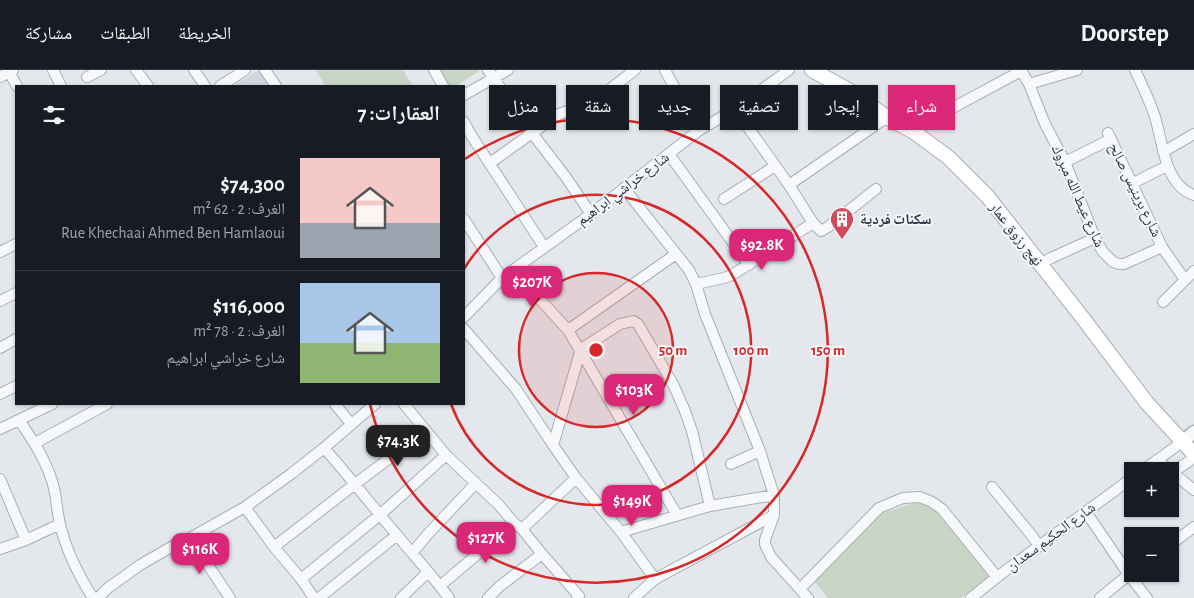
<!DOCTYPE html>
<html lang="ar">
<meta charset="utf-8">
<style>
body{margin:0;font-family:"Alegreya Sans","Noto Naskh Arabic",sans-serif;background:#242831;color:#f1f3f6;direction:rtl;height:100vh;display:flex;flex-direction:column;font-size:19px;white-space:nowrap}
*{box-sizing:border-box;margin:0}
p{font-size:16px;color:#9ea1a6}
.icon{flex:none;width:28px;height:28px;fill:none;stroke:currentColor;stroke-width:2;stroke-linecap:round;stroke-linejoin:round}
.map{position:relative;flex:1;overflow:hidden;direction:ltr}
.side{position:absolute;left:15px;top:15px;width:450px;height:320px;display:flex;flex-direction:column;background:#171b24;border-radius:0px;box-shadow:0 1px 4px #0004;direction:rtl}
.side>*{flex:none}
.hud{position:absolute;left:480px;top:15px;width:475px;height:45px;direction:rtl;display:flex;gap:10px}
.controls{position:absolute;left:1124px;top:392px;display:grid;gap:10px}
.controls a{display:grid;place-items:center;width:55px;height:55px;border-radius:0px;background:#171b24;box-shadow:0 1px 4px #0004;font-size:25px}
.price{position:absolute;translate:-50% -42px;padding:0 11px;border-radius:10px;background:#db2777;color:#fff;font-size:16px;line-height:32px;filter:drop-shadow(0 1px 2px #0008)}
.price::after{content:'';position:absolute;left:50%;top:30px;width:15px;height:11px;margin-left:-8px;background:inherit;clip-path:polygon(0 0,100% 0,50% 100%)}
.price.selected{background:#222;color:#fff}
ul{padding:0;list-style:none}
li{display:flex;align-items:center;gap:15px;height:125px;padding:0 25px}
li+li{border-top:1px solid #363941}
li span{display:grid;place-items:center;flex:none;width:140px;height:100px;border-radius:0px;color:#555}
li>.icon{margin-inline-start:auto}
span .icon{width:60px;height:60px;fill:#fffc;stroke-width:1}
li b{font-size:21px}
h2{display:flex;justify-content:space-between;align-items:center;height:60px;padding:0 25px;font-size:21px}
.chip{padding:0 18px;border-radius:0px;background:#171b24;box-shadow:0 1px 4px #0004;font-size:18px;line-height:45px}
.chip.selected{background:#db2777;color:#fff}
header{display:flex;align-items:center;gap:30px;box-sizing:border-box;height:70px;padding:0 25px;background:#171b24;border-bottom:1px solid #363941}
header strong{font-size:24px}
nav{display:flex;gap:28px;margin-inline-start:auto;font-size:18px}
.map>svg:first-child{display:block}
.built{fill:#d2d6de}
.green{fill:#c9d6c5}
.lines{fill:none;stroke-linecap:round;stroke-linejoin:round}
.minor-casing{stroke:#a9aeb7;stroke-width:12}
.tertiary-casing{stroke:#a9aeb7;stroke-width:15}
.secondary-casing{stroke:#a9aeb7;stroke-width:16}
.minor{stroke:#f7f8fa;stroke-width:10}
.tertiary{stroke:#f7f8fa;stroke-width:12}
.secondary{stroke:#fff;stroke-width:14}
.ring{fill:none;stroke:#d62828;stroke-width:2.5}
.labels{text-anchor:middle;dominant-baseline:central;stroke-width:4;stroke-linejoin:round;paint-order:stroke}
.street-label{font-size:15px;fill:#2b3445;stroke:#f4f6f9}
.poi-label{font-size:15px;font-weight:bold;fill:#2b3445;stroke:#f4f6f9;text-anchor:start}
.centre{fill:#d62828;stroke:#f4f6f9;stroke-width:2.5}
.ring-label{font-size:15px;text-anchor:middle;font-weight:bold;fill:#d62828;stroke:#f4f6f9;stroke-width:4;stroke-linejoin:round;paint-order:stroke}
</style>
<header>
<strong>Doorstep</strong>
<nav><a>الخريطة</a><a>الطبقات</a><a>مشاركة</a></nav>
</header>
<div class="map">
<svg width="1194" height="528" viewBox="0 0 1194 528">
<rect width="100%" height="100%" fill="#e4e7ec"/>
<!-- built -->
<path class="built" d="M259,0H263L273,16H233Z"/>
<!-- green -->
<path class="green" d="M316,0H403L413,16H325Z
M440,0H478L479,1L456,16H449Z
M920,431L935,435L991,506L961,528H828L814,511L880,444Z"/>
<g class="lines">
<!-- minor casing -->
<g class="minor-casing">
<path id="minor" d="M53,0L61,16
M136,0L148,16
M194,0L205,16
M265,0L276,16
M434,0L443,16
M488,0L532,63L565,106L591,144
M665,0L698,61
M1021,0L1029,14L1045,54L1065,92L1095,168L1103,182L1113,192L1119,194H1124L1162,177L1185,210
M1135,0C1142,15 1150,31 1155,47C1163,72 1164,115 1194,125
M9,2L17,16
M0,7L13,0
M87,7L101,0
M1029,14L1077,0
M220,16L245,0
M464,25L508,0
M735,39L789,115L880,52L888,48
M464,52L471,65L544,177
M914,62L932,49L1021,1
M1108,63L1162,177
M1163,82L1194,64
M669,84L749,195
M1065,92L1111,69
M490,93L559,44L587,34L610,19L635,0
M1133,113L1167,96
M789,115L813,153L821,161L828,157L876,119
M624,118L689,200L696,214L705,244L760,381L774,425V445L765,470V474L771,487L808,528
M724,129L775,96
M464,149L502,208
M0,182L16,174
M1040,194L1051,188L1095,168
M513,200L568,260L677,445
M696,214L724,208L732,205L813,153
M0,231L16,223
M1163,232L1194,201
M464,247L502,208L513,200L591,144L698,61L735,39L789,0
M464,259L516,319L553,375L576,408
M568,260L676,184
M0,278L16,269
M0,324L16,316
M335,334L351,354
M404,334L446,385L499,435L514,453L522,459L542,484L579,526L577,528
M19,350C32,369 44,387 51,408C57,423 56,439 60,454C66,480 79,506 93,528
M0,359L52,334
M35,373L107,334
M553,375L581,279L620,254L633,251L638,254L673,314L685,341L692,361L710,436
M324,378C349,406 372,436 397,465C414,486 433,506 449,528
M1157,390L1194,420
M731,394L760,381
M1142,401L1182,372
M1173,402L1194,388
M0,409L26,470
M992,417L1033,467L1039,476
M245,437L274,477L301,509L314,528
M1086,442L1129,505L1147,528
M522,459L576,408L621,462L655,509L774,445
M621,462L710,436L774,425
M190,468L230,528
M1170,475L1194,457
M274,477L355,414L426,361
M0,479L26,470L60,454
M413,482L428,464L476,413
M301,509L381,444L446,385
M440,516L514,453
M800,519L879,438L903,428L920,427L932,432L942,439L997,507
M98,528L108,518L140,495L178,473L190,468L245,437L291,404L324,378L375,334
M319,528L397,465
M401,528L428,502
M488,528L500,516L542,484
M634,528L655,509
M971,528L1001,504L1132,408
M1100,528L1132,502"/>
</g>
<!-- tertiary casing -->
<g class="tertiary-casing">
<path id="tertiary" d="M1182,372L1194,362"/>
</g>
<!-- secondary casing -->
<g class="secondary-casing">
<path id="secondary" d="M812,0L852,22L888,48L914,62L948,87L988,127L1085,251L1147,333L1194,384"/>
</g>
<!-- minor -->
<use href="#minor" class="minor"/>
<!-- tertiary -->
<use href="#tertiary" class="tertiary"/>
<!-- secondary -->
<use href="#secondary" class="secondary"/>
</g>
<!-- distance rings -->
<circle cx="596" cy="280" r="77" fill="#d62828" fill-opacity=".12"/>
<g class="ring">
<circle cx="596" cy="280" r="77"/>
<path d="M464 199A155 155 0 1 1 451 334"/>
<path d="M465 89A232 232 0 1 1 370 334"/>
</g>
<!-- icons -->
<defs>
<g id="building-pin" transform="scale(1.25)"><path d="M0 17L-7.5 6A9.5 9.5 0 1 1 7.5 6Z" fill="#d1495b" stroke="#f4f6f9"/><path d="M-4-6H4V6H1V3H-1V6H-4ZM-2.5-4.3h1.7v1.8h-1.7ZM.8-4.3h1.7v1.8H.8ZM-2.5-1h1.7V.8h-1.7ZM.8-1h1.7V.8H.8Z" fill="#fff"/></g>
</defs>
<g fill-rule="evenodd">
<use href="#building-pin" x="842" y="149"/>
</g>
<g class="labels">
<!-- street labels -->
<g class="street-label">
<text transform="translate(623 119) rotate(-37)">شارع خراشي ابراهيم</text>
<text transform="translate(1135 120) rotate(64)">شارع برينيس صالح</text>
<text transform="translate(1078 126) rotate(66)">شارع عيط الله مبروك</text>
<text transform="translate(1016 164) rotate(52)">نهج رزوق عمار</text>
<text transform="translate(1051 467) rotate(-36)">شارع الحكيم سعدان</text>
</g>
<!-- poi labels -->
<g class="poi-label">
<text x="860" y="149">سكنات فردية</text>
</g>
</g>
<circle cx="596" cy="280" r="8" class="centre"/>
<g class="ring-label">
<text x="673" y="285">50 m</text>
<text x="751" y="285">100 m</text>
<text x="828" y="285">150 m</text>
</g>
</svg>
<div class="controls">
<a>+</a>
<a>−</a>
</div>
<b class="price" style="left:762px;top:201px">$92.8K</b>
<b class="price" style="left:532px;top:238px">$207K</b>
<b class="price" style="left:634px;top:346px">$103K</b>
<b class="price selected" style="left:398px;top:397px">$74.3K</b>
<b class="price" style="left:632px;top:457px">$149K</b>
<b class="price" style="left:486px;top:494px">$127K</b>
<b class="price" style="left:200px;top:505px">$116K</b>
<div class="hud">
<a class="chip selected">شراء</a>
<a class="chip">إيجار</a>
<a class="chip">تصفية</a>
<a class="chip">جديد</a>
<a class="chip">شقة</a>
<a class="chip">منزل</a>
</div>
<section class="side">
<h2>العقارات: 7<svg class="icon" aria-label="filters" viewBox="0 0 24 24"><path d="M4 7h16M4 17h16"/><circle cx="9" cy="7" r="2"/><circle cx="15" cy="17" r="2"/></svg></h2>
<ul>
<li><span style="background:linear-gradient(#f6c9c9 65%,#9aa5b1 0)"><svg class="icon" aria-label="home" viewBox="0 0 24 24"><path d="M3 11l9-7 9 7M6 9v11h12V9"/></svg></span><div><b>$74,300</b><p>الغرف: 2 · 62 m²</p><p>Rue Khechaai Ahmed Ben Hamlaoui</p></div></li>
<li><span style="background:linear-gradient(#a9c7e8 60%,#8fb573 0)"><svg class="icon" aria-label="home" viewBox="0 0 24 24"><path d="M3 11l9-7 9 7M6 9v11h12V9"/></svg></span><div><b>$116,000</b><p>الغرف: 2 · 78 m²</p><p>شارع خراشي ابراهيم</p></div></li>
</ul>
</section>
</div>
